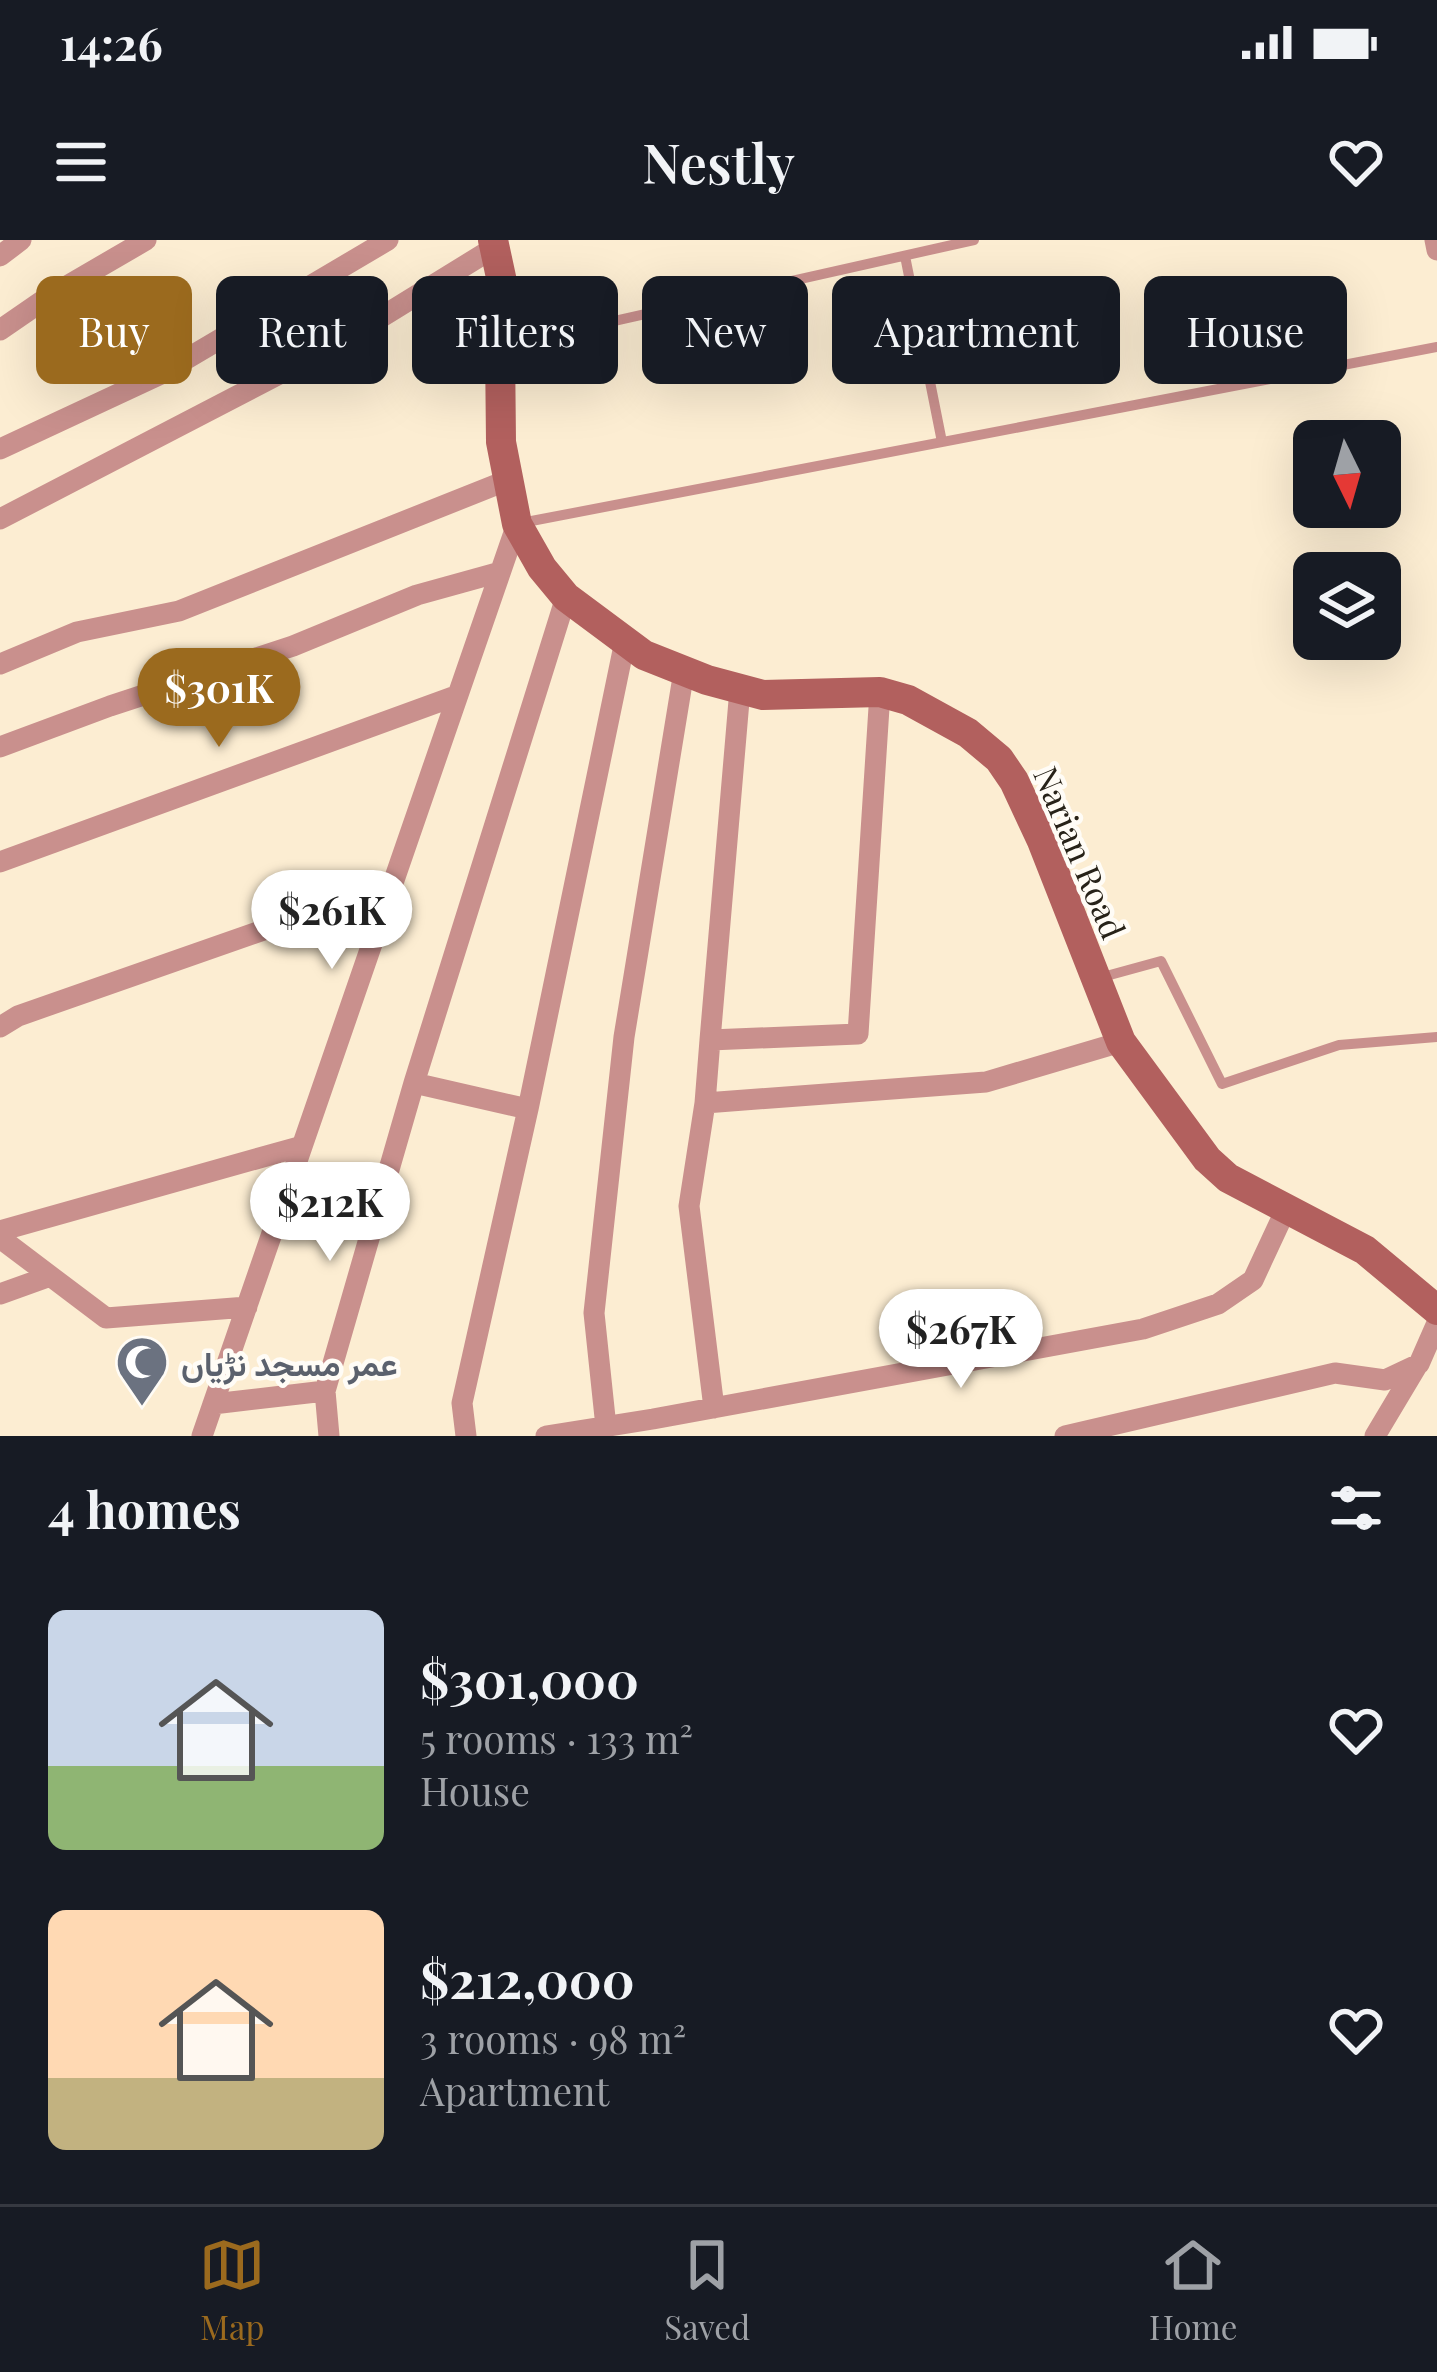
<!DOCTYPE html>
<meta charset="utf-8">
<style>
body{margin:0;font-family:"Playfair Display",Vazirmatn,serif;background:#20242c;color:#f1f3f6;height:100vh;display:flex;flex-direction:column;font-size:45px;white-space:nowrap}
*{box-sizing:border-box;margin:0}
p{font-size:39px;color:#9ea1a6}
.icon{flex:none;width:66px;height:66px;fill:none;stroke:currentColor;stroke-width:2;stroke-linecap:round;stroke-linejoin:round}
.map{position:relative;height:1196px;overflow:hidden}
.panel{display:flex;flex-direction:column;background:#171b24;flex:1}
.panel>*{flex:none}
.hud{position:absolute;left:36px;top:36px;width:1365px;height:108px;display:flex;gap:24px}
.needle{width:78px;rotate:175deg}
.fabs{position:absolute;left:1293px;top:180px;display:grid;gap:24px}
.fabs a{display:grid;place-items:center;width:108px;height:108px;border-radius:18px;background:#171b24;box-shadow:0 12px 48px #0002;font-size:60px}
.price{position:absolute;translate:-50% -102px;padding:0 27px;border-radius:42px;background:#fff;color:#222;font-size:39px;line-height:78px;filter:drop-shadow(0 3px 6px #0008)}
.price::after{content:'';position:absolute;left:50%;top:72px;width:36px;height:27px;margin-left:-18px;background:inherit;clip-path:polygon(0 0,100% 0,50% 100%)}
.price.on{background:#9b6a1e;color:#fff}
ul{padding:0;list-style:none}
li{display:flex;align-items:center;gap:36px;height:300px;padding:0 48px}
li span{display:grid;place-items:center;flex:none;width:336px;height:240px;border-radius:18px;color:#555}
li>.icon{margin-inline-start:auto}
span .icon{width:144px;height:144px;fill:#fffc;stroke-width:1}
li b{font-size:51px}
h2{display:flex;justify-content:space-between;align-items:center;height:144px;padding:0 48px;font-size:51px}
.tag{padding:0 42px;border-radius:18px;background:#171b24;box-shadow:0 12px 48px #0002;font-size:42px;line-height:108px}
.tag.on{background:#9b6a1e;color:#fff}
.status{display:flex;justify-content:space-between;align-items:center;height:84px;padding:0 60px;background:#171b24;direction:ltr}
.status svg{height:33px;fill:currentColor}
header{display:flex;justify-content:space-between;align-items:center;height:156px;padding:0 48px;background:#171b24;font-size:54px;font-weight:600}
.tab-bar{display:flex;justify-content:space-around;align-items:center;height:168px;border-top:3px solid #363941;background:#171b24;font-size:33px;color:#9ea1a6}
.tab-bar a{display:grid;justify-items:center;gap:6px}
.tab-bar .on{color:#9b6a1e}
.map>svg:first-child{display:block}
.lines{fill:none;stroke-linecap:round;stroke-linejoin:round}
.service{stroke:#c9908d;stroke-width:10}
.minor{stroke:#c9908d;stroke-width:21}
.secondary{stroke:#b2605e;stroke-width:30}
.labels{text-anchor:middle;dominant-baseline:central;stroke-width:9;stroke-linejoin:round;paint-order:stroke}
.street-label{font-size:33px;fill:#272218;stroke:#fffcf6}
.worship-label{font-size:33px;font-weight:bold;fill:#5b616d;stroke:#fffcf6;text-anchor:start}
</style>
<div class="status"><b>14:26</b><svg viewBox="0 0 49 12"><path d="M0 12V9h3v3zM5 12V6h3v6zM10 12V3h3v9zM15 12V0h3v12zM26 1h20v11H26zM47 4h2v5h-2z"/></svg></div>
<header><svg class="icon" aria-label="menu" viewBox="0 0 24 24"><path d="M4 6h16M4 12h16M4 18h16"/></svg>Nestly<svg class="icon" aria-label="heart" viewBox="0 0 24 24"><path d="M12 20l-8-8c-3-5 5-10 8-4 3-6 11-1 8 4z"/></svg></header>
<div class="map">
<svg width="1437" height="1196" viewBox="0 0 1437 1196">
<rect width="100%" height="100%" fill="#fcedd2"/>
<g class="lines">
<!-- service -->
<path class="service" d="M905,16L942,202
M503,106L974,0
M521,283L1437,107
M1099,738L1161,721L1222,844L1339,805L1437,797"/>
<!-- minor -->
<path class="minor" d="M1435,0L1437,10
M0,16L21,0
M0,90L48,57L146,0
M0,209L161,134L388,0
M0,279L341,102L495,7
M566,357L414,843L528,869L625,401
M0,424L77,392L179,371L508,240
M740,449L710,800L858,794L880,452
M0,507L110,466L293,406L417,355L500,332
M0,622L458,455
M0,787L18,776L392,645
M710,800L705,863L986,842L1121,802
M705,863L689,966L714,1168
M0,991L302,906
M0,998L106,1078L247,1067
M0,1054L50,1036
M325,1151L329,1196
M213,1164L325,1151L414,843
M606,1187L594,1073L624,797L684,431
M202,1196L517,284
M466,1196L462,1163L528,869
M546,1196L653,1179L1143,1089L1218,1064L1253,1040L1286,969
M1065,1196L1335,1133L1385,1140L1419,1124L1437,1083
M1375,1196L1418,1124"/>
<!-- secondary -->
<path class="secondary" d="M493,0L507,65L500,107L501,202L517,284L542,328L566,357L644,415L707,440L763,455L880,452L908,460L968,493L999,519L1014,541L1042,601L1121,802L1207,919L1228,938L1365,1010L1437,1070"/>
</g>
<!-- icons -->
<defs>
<g id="mosque-pin" transform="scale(2.7)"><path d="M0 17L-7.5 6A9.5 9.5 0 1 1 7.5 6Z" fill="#6b7280" stroke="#fffcf6"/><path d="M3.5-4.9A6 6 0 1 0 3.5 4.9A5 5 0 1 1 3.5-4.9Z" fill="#fff"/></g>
</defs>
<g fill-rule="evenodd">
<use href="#mosque-pin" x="142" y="1122"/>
</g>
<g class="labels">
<!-- street labels -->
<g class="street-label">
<text transform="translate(1081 612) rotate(67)">Narian Road</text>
</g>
<!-- worship labels -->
<g class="worship-label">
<text x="181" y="1122">عمر مسجد نڑیاں</text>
</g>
</g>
</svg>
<div class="fabs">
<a><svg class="needle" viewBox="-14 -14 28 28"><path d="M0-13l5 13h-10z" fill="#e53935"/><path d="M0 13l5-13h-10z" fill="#9ea1a6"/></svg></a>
<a><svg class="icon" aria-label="layers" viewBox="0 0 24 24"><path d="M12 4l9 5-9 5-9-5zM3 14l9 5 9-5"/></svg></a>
</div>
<b class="price on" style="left:219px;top:510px">$301K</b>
<b class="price" style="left:332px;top:732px">$261K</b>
<b class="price" style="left:330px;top:1024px">$212K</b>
<b class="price" style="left:961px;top:1151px">$267K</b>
<div class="hud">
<a class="tag on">Buy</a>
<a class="tag">Rent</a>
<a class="tag">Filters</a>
<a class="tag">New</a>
<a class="tag">Apartment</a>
<a class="tag">House</a>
</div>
</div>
<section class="panel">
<h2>4 homes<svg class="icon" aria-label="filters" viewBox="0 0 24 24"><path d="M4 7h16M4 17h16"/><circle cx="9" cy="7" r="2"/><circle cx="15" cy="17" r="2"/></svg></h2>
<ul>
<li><span style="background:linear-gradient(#c9d6e8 65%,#8fb573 0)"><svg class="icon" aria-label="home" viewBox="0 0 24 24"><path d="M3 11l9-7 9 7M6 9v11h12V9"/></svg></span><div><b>$301,000</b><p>5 rooms · 133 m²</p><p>House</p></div><svg class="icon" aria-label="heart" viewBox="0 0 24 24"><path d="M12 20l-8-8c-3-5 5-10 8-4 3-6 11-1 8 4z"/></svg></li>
<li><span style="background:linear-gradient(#ffd9b3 70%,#c2b280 0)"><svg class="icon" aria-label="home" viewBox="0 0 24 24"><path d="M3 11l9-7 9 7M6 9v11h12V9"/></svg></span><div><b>$212,000</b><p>3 rooms · 98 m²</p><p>Apartment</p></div><svg class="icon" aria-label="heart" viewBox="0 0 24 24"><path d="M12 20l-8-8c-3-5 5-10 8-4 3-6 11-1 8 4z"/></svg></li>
</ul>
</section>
<nav class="tab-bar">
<a class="on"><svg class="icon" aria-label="map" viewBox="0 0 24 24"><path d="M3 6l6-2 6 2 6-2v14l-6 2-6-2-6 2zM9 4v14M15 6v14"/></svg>Map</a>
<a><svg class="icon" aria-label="saved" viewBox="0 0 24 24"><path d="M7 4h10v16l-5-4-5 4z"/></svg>Saved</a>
<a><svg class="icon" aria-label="home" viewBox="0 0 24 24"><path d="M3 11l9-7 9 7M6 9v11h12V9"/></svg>Home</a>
</nav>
